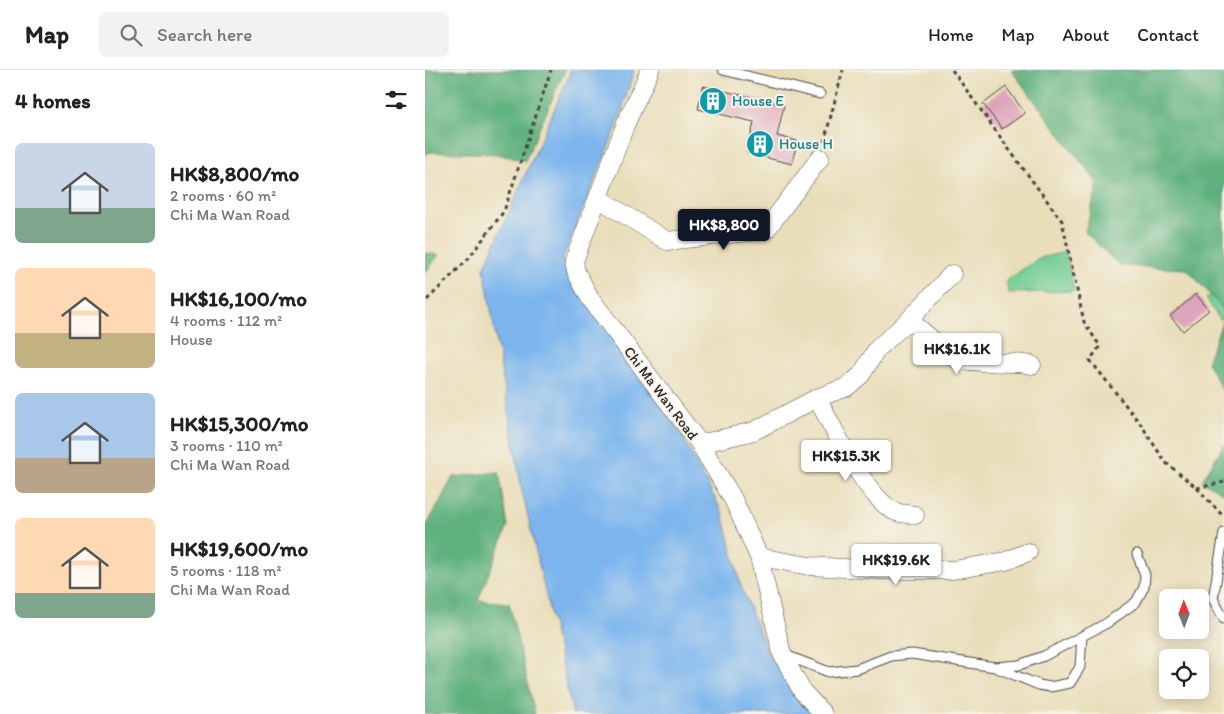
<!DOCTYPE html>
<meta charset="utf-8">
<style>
body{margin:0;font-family:Itim,sans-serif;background:#f2f2f2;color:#222;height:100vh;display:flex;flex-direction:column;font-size:19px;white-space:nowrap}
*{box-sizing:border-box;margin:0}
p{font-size:16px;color:#767676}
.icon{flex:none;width:28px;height:28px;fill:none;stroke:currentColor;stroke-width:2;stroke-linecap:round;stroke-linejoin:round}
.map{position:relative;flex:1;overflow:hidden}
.side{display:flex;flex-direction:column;background:#fff;width:425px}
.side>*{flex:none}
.needle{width:32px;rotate:359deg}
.buttons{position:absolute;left:734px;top:519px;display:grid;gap:10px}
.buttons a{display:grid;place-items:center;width:50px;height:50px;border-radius:8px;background:#fff;box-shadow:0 2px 12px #0003;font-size:25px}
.price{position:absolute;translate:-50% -42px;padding:0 11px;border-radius:5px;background:#fff;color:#222;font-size:16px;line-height:32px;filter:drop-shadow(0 1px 2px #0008)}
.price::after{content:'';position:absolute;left:50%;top:30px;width:15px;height:11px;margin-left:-8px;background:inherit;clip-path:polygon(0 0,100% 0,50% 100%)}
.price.on{background:#111827;color:#fff}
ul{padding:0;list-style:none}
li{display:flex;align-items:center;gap:15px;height:125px;padding:0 15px}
li span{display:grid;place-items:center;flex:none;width:140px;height:100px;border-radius:8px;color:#555}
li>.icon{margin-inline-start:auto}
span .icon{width:60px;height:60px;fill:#fffc;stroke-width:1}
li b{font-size:21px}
h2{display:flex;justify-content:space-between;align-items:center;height:60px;padding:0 15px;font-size:21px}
header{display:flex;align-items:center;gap:30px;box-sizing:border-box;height:70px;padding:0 25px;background:#fff;border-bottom:1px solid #e0e0e0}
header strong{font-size:24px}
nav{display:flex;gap:28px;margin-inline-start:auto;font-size:18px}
.search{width:350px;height:45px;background:#f2f2f2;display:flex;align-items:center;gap:12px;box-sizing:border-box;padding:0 18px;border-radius:8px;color:#767676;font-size:19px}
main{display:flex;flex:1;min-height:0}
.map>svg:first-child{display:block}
.green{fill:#74ce95;stroke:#507c60}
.forest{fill:#5fb17e;stroke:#456e54}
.water{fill:#7db6ee;stroke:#54708c}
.building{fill:#dda4bb}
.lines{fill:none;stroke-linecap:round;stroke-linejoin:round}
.lane-casing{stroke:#484640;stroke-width:11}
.street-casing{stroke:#484640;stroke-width:19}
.path{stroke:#484640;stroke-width:3;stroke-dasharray:4 4;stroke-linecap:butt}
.lane{stroke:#fff;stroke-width:9}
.street{stroke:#fff;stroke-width:18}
.labels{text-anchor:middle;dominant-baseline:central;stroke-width:4;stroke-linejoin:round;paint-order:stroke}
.culture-label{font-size:15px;fill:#0d838f;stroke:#f7f3e8;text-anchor:start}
.street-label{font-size:15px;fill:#2b2b2b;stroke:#f7f3e8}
</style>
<header>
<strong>Map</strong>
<div class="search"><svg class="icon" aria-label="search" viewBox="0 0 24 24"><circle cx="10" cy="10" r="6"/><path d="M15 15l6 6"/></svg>Search here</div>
<nav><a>Home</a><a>Map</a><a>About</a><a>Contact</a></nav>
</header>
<main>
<section class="side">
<h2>4 homes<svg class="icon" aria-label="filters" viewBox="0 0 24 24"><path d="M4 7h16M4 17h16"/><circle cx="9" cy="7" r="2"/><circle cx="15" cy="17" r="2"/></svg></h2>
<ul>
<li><span style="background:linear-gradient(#c9d6e8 65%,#7fa58c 0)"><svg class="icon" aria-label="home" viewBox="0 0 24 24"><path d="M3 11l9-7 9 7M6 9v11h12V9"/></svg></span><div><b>HK$8,800/mo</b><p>2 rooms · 60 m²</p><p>Chi Ma Wan Road</p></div></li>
<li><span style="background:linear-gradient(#ffd9b3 65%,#c2b280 0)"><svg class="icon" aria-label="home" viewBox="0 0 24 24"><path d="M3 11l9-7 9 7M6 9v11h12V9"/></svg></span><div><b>HK$16,100/mo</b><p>4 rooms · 112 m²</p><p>House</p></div></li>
<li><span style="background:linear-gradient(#a9c7e8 65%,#b9a48a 0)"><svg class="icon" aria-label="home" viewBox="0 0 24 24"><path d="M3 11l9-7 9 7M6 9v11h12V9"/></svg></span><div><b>HK$15,300/mo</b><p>3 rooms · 110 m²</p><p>Chi Ma Wan Road</p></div></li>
<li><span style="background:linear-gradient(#ffd9b3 75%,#7fa58c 0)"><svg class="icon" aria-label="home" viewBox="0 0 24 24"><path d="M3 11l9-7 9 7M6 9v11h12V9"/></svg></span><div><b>HK$19,600/mo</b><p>5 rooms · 118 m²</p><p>Chi Ma Wan Road</p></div></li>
</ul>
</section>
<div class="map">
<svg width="799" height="644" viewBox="0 0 799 644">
<rect width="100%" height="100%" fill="#f7f3e8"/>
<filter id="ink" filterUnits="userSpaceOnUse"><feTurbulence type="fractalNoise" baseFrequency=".02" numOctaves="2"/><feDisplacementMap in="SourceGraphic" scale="10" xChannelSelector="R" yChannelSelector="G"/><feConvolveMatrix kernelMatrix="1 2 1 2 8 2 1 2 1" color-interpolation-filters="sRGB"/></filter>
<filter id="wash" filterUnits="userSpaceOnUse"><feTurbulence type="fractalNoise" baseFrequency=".0096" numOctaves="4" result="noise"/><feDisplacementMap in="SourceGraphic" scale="20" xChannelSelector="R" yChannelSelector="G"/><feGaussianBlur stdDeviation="1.12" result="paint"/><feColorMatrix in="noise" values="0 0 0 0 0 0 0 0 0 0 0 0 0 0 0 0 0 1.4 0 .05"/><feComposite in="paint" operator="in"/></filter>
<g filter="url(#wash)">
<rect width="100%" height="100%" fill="#e9deba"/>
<!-- green -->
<path class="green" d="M641,182L649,221L584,223L581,211L614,188Z
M799,211V248L795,250L781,228L788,224Z"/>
<!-- forest -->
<path class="forest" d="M0,0H140L100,91L72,84L7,82L0,84Z
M586,0H799V240L762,199L695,196L660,162L673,114Z
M0,183L14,185L0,203Z
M799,248V323L782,292Z
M799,374V424L777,411Z
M74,402L83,456L53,530L84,533L110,644H0V459L28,407Z"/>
<!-- water -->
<path class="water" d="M145,0H209L192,56L137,190L193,278L255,362L298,444L316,516L344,586L389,644H148L96,416L59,198L144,6Z"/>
<g id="blocks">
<!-- building -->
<path class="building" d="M278,16L359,35L352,66L372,71L367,94L322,83L329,52L273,39Z
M581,17L600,43L577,59L558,34Z
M771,224L784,240L758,261L745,246Z"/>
</g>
</g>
<g filter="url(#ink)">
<use href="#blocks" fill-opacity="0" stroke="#484640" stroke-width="1"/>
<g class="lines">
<!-- lane casing -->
<g class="lane-casing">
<path id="lane" d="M298,0L395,24
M799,463L788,529L799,549
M360,585L404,602L432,599L466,586L487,584L570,597L594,595L619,586L682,553L711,532L719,517L720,505L712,484
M572,598L614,615L625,617L645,613L655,597L657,566"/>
</g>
<!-- street casing -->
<g class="street-casing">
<path id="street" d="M225,0L201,53L149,191L151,202L165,228L275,374L308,429L334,487L357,584L377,621L398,644
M173,128L242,171L341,160L395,88
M484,250C493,257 526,287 533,289C557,295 583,290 607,295
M392,328C408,357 441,429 471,442C477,444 485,444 490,445
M275,374L329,361L392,328L422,317L436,305L452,279L484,250L527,204
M334,487L384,496L455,500H528L581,491L603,482"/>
</g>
<!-- path -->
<path class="path" d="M527,0L583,78L637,151L659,252L675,276L665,290L717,356L740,392L772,418L799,412
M399,72L418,0
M2,230L43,189L79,141L126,0
M772,418L799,447"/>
<!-- lane -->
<use href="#lane" class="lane"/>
<!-- street -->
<use href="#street" class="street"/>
</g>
</g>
<!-- icons -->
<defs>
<g id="building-disc" transform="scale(1.4375)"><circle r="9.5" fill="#0f9aa8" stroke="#f7f3e8"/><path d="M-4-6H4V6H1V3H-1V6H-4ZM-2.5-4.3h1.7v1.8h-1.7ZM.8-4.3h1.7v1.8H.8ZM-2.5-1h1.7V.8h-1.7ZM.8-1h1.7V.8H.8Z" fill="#fff"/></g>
</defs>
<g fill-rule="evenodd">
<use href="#building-disc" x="288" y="31"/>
<use href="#building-disc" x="335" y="74"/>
</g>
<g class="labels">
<!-- culture labels -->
<g class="culture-label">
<text x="307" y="31">House E</text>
<text x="354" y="74">House H</text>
</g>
<!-- street labels -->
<g class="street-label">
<text transform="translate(236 323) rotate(53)">Chi Ma Wan Road</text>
</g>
</g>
</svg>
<div class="buttons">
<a><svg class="needle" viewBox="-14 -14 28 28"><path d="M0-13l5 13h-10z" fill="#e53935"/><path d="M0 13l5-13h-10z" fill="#767676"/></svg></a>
<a><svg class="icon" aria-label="locate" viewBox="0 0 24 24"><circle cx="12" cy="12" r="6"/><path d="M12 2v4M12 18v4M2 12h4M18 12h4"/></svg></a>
</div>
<b class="price on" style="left:299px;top:181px">HK$8,800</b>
<b class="price" style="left:532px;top:305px">HK$16.1K</b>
<b class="price" style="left:421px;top:412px">HK$15.3K</b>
<b class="price" style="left:471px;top:516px">HK$19.6K</b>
</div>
</main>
